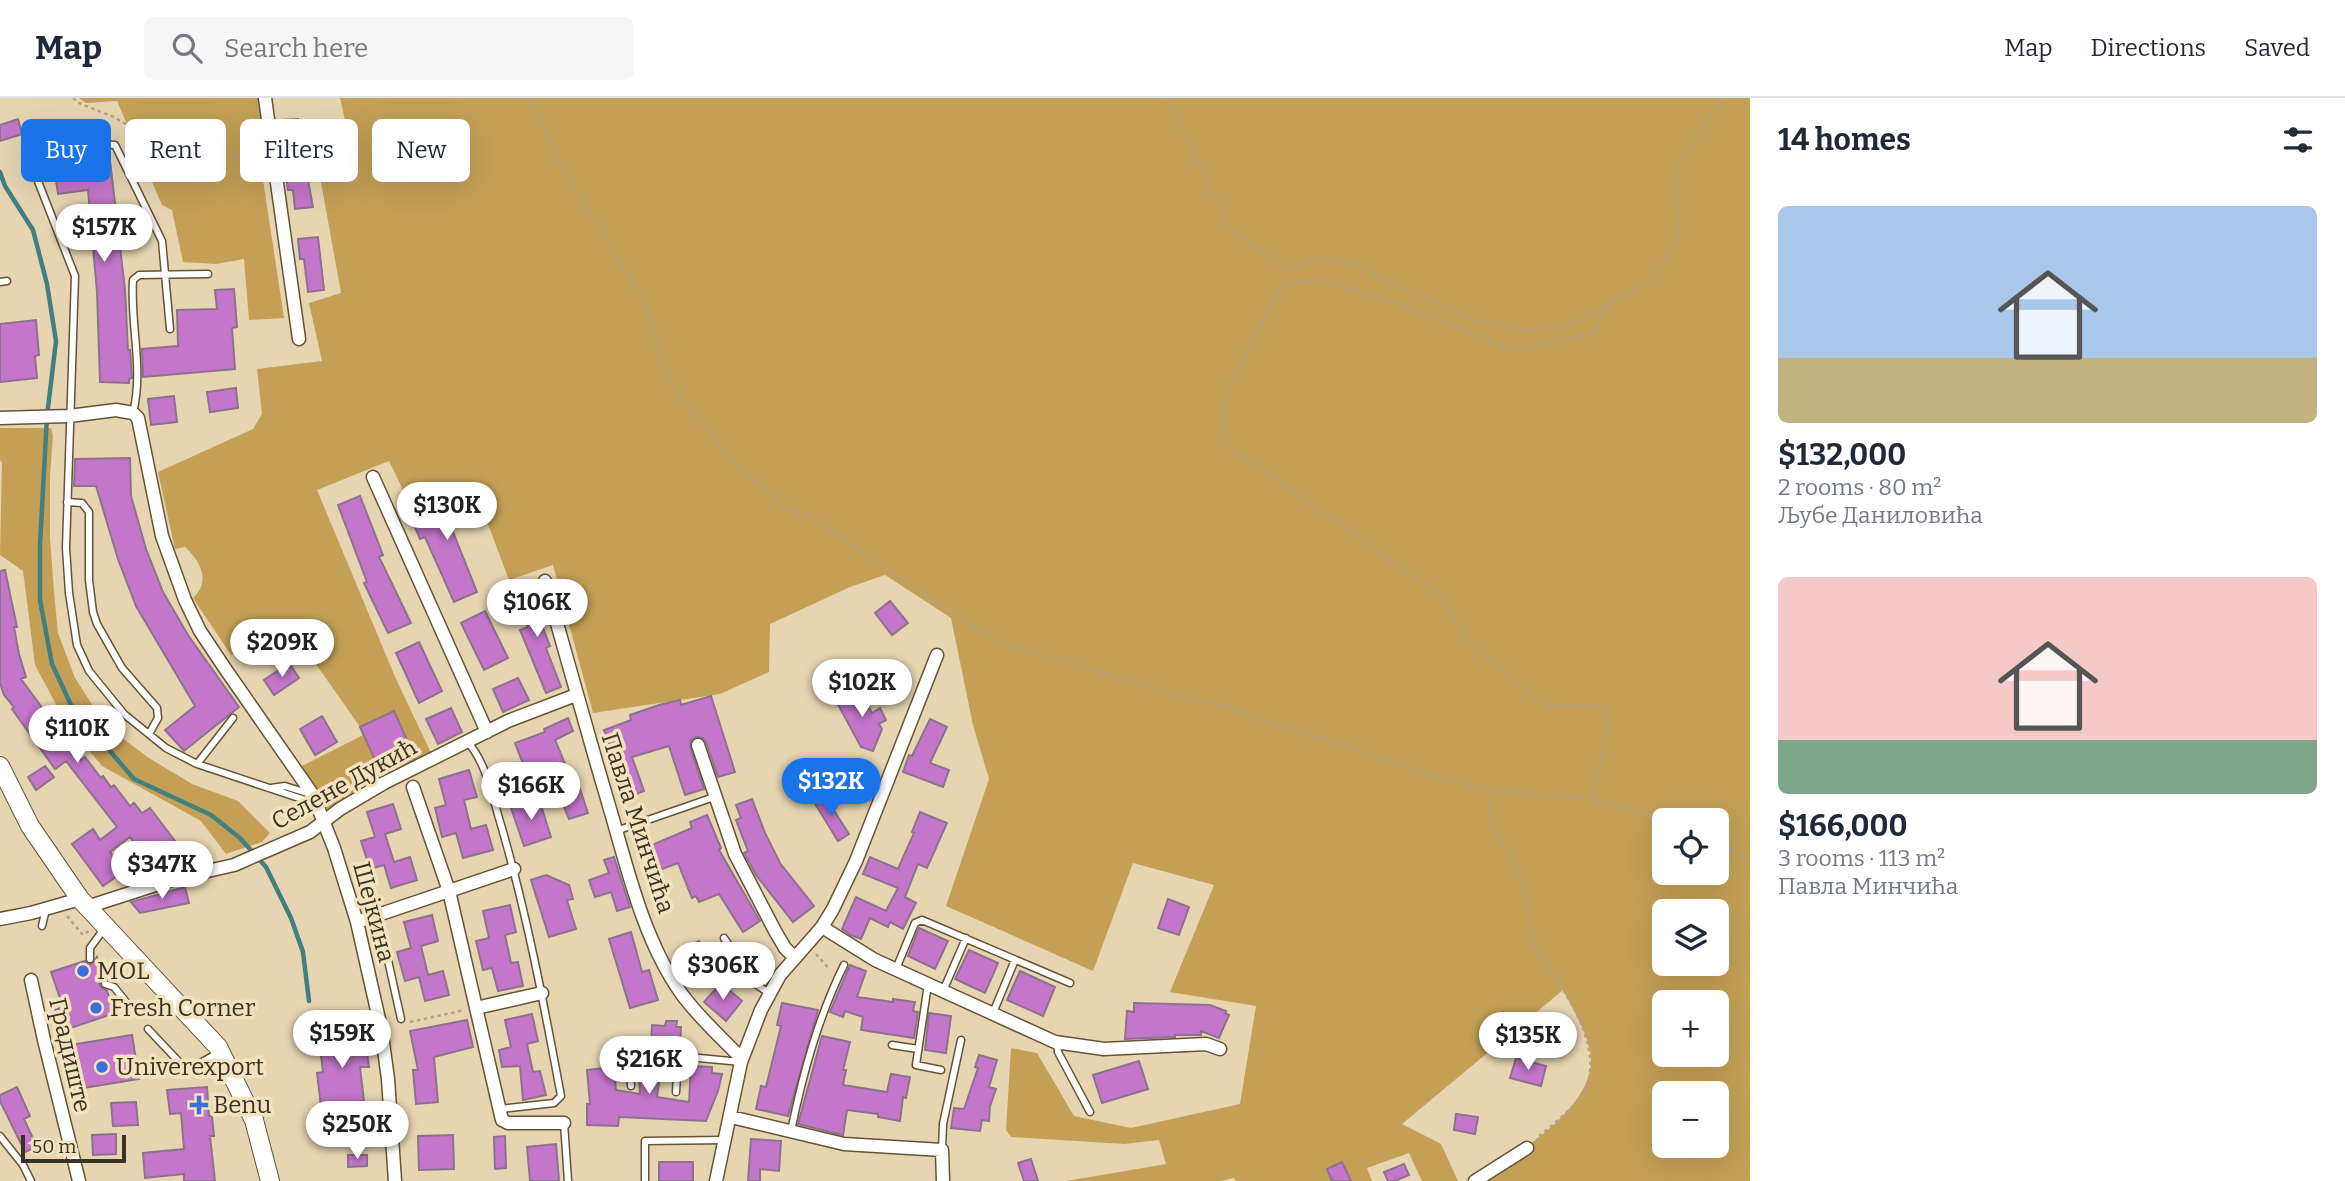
<!DOCTYPE html>
<meta charset="utf-8">
<style>
body{margin:0;font-family:Bitter,serif;background:#f6f6f7;color:#1f2937;height:100vh;display:flex;flex-direction:column;font-size:26px;white-space:nowrap}
*{box-sizing:border-box;margin:0}
p{font-size:23px;color:#747a83}
.icon{flex:none;width:38px;height:38px;fill:none;stroke:currentColor;stroke-width:2;stroke-linecap:round;stroke-linejoin:round}
.map{position:relative;flex:1;overflow:hidden}
.panel{display:flex;flex-direction:column;background:#fff;width:595px}
.panel>*{flex:none}
.banner{position:absolute;left:21px;top:21px;width:665px;height:63px;display:flex;gap:14px}
.fabs{position:absolute;left:1652px;top:710px;display:grid;gap:14px}
.fabs a{display:grid;place-items:center;width:77px;height:77px;border-radius:10px;background:#fff;box-shadow:0 7px 28px #0002;font-size:35px}
.scale{position:absolute;left:21px;bottom:18px;width:105px;box-sizing:border-box;padding-left:7px;border:4px solid #3a3325;border-top:0;font-size:19px;line-height:24px;white-space:nowrap;color:#3a3325;-webkit-text-stroke:5px #f4e2bf;paint-order:stroke}
.price{position:absolute;translate:-50% -60px;padding:0 16px;border-radius:24px;background:#fff;color:#222;font-size:23px;line-height:46px;filter:drop-shadow(0 2px 4px #0008)}
.price::after{content:'';position:absolute;left:50%;top:42px;width:21px;height:16px;margin-left:-10px;background:inherit;clip-path:polygon(0 0,100% 0,50% 100%)}
.price.active{background:#1a73e8;color:#fff}
ul{padding:0;list-style:none}
li{display:grid;align-content:center;gap:14px;height:371px;padding:0 28px}
li span{display:grid;place-items:center;height:217px;border-radius:10px;color:#555}
li>.icon{margin-inline-start:auto}
span .icon{width:126px;height:126px;fill:#fffc;stroke-width:1}
li b{font-size:30px}
h2{display:flex;justify-content:space-between;align-items:center;height:84px;padding:0 28px;font-size:30px}
.chip{padding:0 24px;border-radius:10px;background:#fff;box-shadow:0 7px 28px #0002;font-size:24px;line-height:63px}
.chip.active{background:#1a73e8;color:#fff}
header{display:flex;align-items:center;gap:42px;box-sizing:border-box;height:98px;padding:0 35px;background:#fff;border-bottom:2px solid #e0e1e3}
header strong{font-size:33px}
nav{display:flex;gap:38px;margin-inline-start:auto;font-size:24px}
.search{width:490px;height:63px;background:#f6f6f7;display:flex;align-items:center;gap:18px;box-sizing:border-box;padding:0 24px;border-radius:10px;color:#747a83;font-size:26px}
main{display:flex;flex:1;min-height:0}
.map>svg:first-child{display:block}
.green{fill:#c3a056;fill-rule:evenodd}
.lines{fill:none;stroke-linecap:round;stroke-linejoin:round}
.stream{stroke:#417f81;stroke-width:4.5}
.building{fill:#c476ca;stroke:#8c728d;stroke-width:2}
.service-casing{stroke:#645435;stroke-width:9}
.minor-casing{stroke:#645435;stroke-width:15}
.secondary-casing{stroke:#645435;stroke-width:20}
.path{stroke:#b2a387;stroke-width:2.5;stroke-dasharray:3.5 3.5;stroke-linecap:butt}
.service{stroke:#fff;stroke-width:6}
.minor{stroke:#fff;stroke-width:12}
.secondary{stroke:#fff;stroke-width:18}
.poi-dot{fill:#3e6dde;stroke:#f4e2bf;stroke-width:2.5}
.labels{text-anchor:middle;dominant-baseline:central;stroke-width:7;stroke-linejoin:round;paint-order:stroke}
.street-label{font-size:24px;fill:#3a3325;stroke:#f4e2bf}
.poi-label{font-size:24px;fill:#3a3325;stroke:#f4e2bf;text-anchor:start}
</style>
<header>
<strong>Map</strong>
<div class="search"><svg class="icon" aria-label="search" viewBox="0 0 24 24"><circle cx="10" cy="10" r="6"/><path d="M15 15l6 6"/></svg>Search here</div>
<nav><a>Map</a><a>Directions</a><a>Saved</a></nav>
</header>
<main>
<div class="map">
<svg width="1750" height="1083" viewBox="0 0 1750 1083">
<rect width="100%" height="100%" fill="#e7d5b2"/>
<!-- green -->
<path class="green" d="M79,0H265L273,64L260,62L284,220L249,222L244,161L216,166L183,164L172,112L162,107L117,3L86,5Z
M340,0H1750V1083H1475C1512,1059 1592,1012 1591,962C1590,938 1574,914 1563,892L1402,1026L1441,1046L1458,1083H1422L1409,1055L1367,1070L1372,1083H1236L1234,1080L1220,1083H1066L1166,1066L1159,1042L1124,1046L1011,1039L1006,1032L1011,950L1037,955L1074,1018L1131,1030L1240,1006L1256,908L1170,894L1214,787L1133,765L1093,873L946,808L989,681L973,627L951,520L885,477L850,489L770,526L769,574L720,596L593,615L553,467L509,482L472,384L417,397L406,398L389,363L317,392L396,581L434,661L326,724L296,671L365,636L285,522L231,557L193,500C211,483 201,464 185,449L175,451L158,374L253,331L262,316L257,271L322,263L309,205L341,195L313,40L348,35ZM1664,723H1717V775H1664ZM1664,814H1717V866H1664ZM1664,905H1717V957H1664ZM1664,996H1717V1048H1664Z
M0,330H51L53,338L50,378V440L54,494L58,535L75,580L106,628L149,660L192,686L238,703L270,735L262,744L226,756L201,723L102,668L66,625L35,567L23,473L0,457L2,364L0,362Z"/>
<g class="lines">
<!-- stream -->
<path class="stream" d="M0,74L5,88L33,132L47,186L56,243L47,318L40,447V502L52,566L72,609L134,681L211,717L240,740L266,769L291,820L303,854L309,903"/>
</g>
<!-- building -->
<path class="building" d="M18,21L22,36L0,43V27Z
M298,21L301,42L305,41L308,65L305,66L313,109L295,111L293,92H288L285,71H290L286,40L280,41L278,28H281V22Z
M110,62L125,192L128,252H130L132,280L129,281V285L100,284L97,194L88,92L58,96L54,69Z
M318,139L324,192L308,194L304,161H300L298,141Z
M234,191L237,229L232,230L235,271L143,279L142,251L178,248L177,212L217,211L215,192Z
M36,222L39,257L35,258L37,280L0,284V226Z
M236,290L238,310L210,314L207,294Z
M174,298L177,324L151,327L148,301Z
M130,360L131,398L146,451L163,494L188,537L239,609L184,653L165,632L195,608L136,508L118,461L96,388H74L75,361Z
M360,398L383,457L379,459L411,525L388,535L364,485L367,484L338,407Z
M469,398L477,419L451,429L477,494L454,504L425,439L420,441L408,413Z
M5,472L17,529H14L19,556L26,579L21,581L81,662L85,659L101,680L103,678L111,689L114,687L130,708L134,705L142,715L150,710L178,747L150,767L130,739L110,754L124,773L103,788L72,746L93,731L100,742L117,729L66,663L55,671L12,611L14,609L4,597L0,585V473Z
M534,488L543,509L536,512L550,548L546,550L561,589L546,595L520,532L528,529L515,498Z
M890,503L908,525L892,537L875,515Z
M485,513L508,560L484,572L461,525Z
M419,544L442,593L419,605L396,555Z
M289,565L299,580L274,597L264,582Z
M518,580L529,602L503,614L493,591Z
M859,590L872,615L880,610L886,622L879,626L882,631L873,653L861,649L836,603Z
M711,598L735,674L718,679L706,644L703,640L696,639L691,642L690,649L704,691L685,697L669,648L632,659L644,693L629,699L604,632L631,622L630,617L659,607L680,602L681,607Z
M451,610L462,634L438,646L426,621Z
M394,613L415,660L381,675L360,629Z
M322,618L337,644L315,657L300,631Z
M568,620L573,633L555,642L566,668L551,674L550,668L527,676L515,645L545,634L544,631Z
M930,621L947,629L930,665L949,672L943,689L903,674L909,657L912,658Z
M45,668L54,679L36,692L28,679Z
M469,672L477,699L464,702L471,731L486,727L493,752L463,760L456,735L442,739L435,710L446,707L439,681Z
M580,691L588,715L569,721L559,697Z
M824,697L849,736L838,743L814,704Z
M539,701L551,739L524,748L511,710Z
M752,701L765,735L780,765L814,808L793,824L756,777L744,755L748,753L736,722L741,720L736,707Z
M393,706L401,731L385,736L394,764L410,759L417,782L391,790L384,767L370,771L361,743L375,739L367,714Z
M920,714L947,725L927,770L918,766L905,799L916,805L903,831L890,824L888,829L870,820L861,841L851,837L842,831L856,799L886,813L898,790L863,776L870,759L898,771L914,735L912,734Z
M707,717L721,750L719,752L760,823L743,834L719,796L699,804L696,798L692,800L678,765L654,774L645,750L692,730L690,724Z
M614,759L630,809L617,813L611,794L595,799L589,782L609,775L604,762Z
M546,777L569,787L573,801L567,802L576,831L549,839L531,782Z
M185,789L189,805L140,815L131,804Z
M1168,801L1189,809L1179,837L1158,830Z
M510,807L516,834L505,837L511,865L518,864L523,888L498,893L492,870L483,872L476,843L489,840L483,813Z
M432,817L438,843L421,848L428,877L443,873L449,897L425,903L419,879L405,883L397,854L411,850L404,824Z
M919,830L948,843L935,871L908,858Z
M631,834L642,874L649,872L658,902L630,910L609,841Z
M699,843L709,862V867L693,875L681,853Z
M969,852L998,865L985,895L955,881Z
M97,859L104,881L100,884V888L107,893L115,915L62,933L55,912L63,909L51,874L85,863L88,866H92Z
M850,867L866,873L857,899L893,904V901L915,904L913,913L918,914L914,940L861,932L863,919L845,913L843,919L830,914Z
M1020,873L1055,889L1043,918L1007,902Z
M721,885L742,903L726,923L704,904Z
M782,905L818,912L788,1018L756,1011L761,988L766,989L781,928L777,927Z
M1134,905L1210,907L1226,913L1225,915L1229,917L1219,940L1201,933V937H1175V939L1125,941L1127,913L1134,914Z
M929,915L951,918L946,955L925,952Z
M532,916L538,943L527,946L533,974L540,973L546,997L523,1002L520,968L502,969L499,952L511,949L505,922Z
M467,922L473,949L434,959L438,1004L416,1006L413,972H418L410,933Z
M666,923H677L676,929H681L680,950H651L652,927L665,928Z
M132,937L139,981L71,992L64,948Z
M365,937L369,969H360L364,1003L321,1008L317,975L323,974L319,942Z
M822,938L850,944L843,972H846L843,987L887,994L891,976L910,979L906,1000L903,999L900,1023L878,1019V1016L847,1012L843,1037L798,1026Z
M979,957L997,962L989,989L996,991L990,1008L989,1023L982,1022L980,1033L951,1030L954,1010L964,1011L978,970L975,969Z
M1516,960L1546,968L1541,988L1510,980Z
M650,961L662,962L657,999L689,1004L691,968L712,969V975L722,976L718,993L706,1023L619,1019L618,1028L587,1027V1006H590L587,972L614,969L616,992L640,996L638,964L650,963Z
M1139,963L1148,991L1102,1005L1093,977Z
M17,989L30,1018L24,1021L37,1049L25,1054L0,1003V997Z
M207,989L209,1018H212L214,1038H210L215,1083H184V1076L145,1080L143,1055L184,1051L181,1015L170,1016L167,992Z
M136,1004L138,1027L113,1028L111,1005Z
M1456,1016L1478,1019L1475,1036L1454,1032Z
M116,1036V1056L93,1057L92,1037Z
M453,1037L454,1071L419,1072L418,1038Z
M505,1038L506,1070L495,1071L494,1039Z
M751,1041L781,1043L779,1073L760,1071V1083H748Z
M556,1046L559,1083H530L527,1049Z
M348,1057H367V1068L348,1069Z
M1031,1061L1038,1083H1024L1018,1065Z
M659,1064H693V1083H659Z
M1342,1064L1351,1083H1332L1327,1071Z
M1404,1066L1409,1077L1395,1083H1388L1384,1074Z"/>
<g class="lines">
<!-- service casing -->
<g class="service-casing">
<path id="service" d="M0,184L7,183
M170,231L162,143L115,47L96,46L45,53L35,65L34,73L75,178L66,450L69,495L77,547L89,573L124,616L166,650L197,666L314,705
M133,315C144,270 130,227 133,182L139,177L208,176
M67,404L82,405L89,414V482L93,514L97,526L122,570L157,610L158,620L149,636
M467,643C487,666 492,698 501,727C527,816 544,907 561,998L554,1005L500,1011
M197,666L233,620
M271,690L285,688L310,696
M616,733L714,699
M378,817L401,921
M42,828L46,811
M724,840L757,887L769,895
M90,861V850L104,831
M896,871L915,825L922,822L1070,885
M105,886L114,889L131,910L152,914L175,909
M928,886L916,967L941,972
M943,893L966,840
M993,915L1015,862
M148,931L182,967L195,968L218,955
M1057,945L1058,954L1090,1014
M892,947L918,951
M631,988L629,959L632,955L636,954L741,964
M676,994L678,958
M564,1025L568,1083
M791,1033C803,975 818,920 844,867
M0,1038L23,1067L31,1083
M942,1052L943,1026L961,942
M645,1082V1043L725,1042"/>
</g>
<!-- minor casing -->
<g class="minor-casing">
<path id="minor" d="M265,0L299,241
M0,320L69,318L116,312L133,315L138,320L162,438L185,502L200,533L224,569L313,697L334,750L357,824L381,930L388,981L395,1083
M373,379L487,634
M545,483C567,562 589,640 612,718C629,777 645,844 681,895C698,919 722,940 742,961
M698,647L735,756L775,833L785,850L794,859
M413,689L449,793L502,1022L508,1025H564
M87,809L177,780L234,767L310,734L340,711L384,685L508,623L576,597
M0,821L31,815L80,801
M357,824L514,771
M822,829L875,862L1055,944L1104,951L1206,946L1220,951
M31,882L44,942L79,1083
M476,910L542,895
M731,1019L844,1046L942,1052L943,1083
M716,1083L741,964L761,912L780,877L822,829L833,811L856,763L937,557
M1475,1083L1527,1050"/>
</g>
<!-- secondary casing -->
<g class="secondary-casing">
<path id="secondary" d="M0,668L30,728L80,801L218,949L254,1022L270,1083"/>
</g>
<!-- path -->
<path class="path" d="M73,0L79,5L114,19L159,46L199,50L232,60L263,63
M527,0L540,18L558,66L640,196L652,227L663,272L685,305L739,369L788,412L808,416L907,486L999,544L1177,597L1225,608L1275,628L1331,643L1441,681L1494,693L1592,701L1666,723
M1166,0L1230,131L1290,174L1310,161L1353,166L1473,222L1522,233L1568,228L1610,204
M1494,693C1482,728 1500,737 1515,766C1529,794 1526,825 1538,854C1544,867 1554,878 1562,890C1582,922 1606,970 1577,1004C1565,1017 1550,1029 1537,1040
M1592,699L1609,628L1603,608L1546,607L1469,545L1435,493L1224,345V296L1284,184L1323,183L1394,204L1513,252L1592,236L1612,202L1653,183L1678,138L1676,71L1722,0
M1717,744L1750,764
M67,818L83,837L89,833
M816,856L830,872
M410,924L465,912"/>
<!-- service -->
<use href="#service" class="service"/>
<!-- minor -->
<use href="#minor" class="minor"/>
<!-- secondary -->
<use href="#secondary" class="secondary"/>
</g>
<!-- markers -->
<g class="poi-dot">
<circle cx="83" cy="873" r="7"/>
<circle cx="96" cy="910" r="7"/>
<circle cx="102" cy="969" r="7"/>
<path d="M195.5 996.5h7v7h7v7h-7v7h-7v-7h-7v-7h7z"/>
</g>
<g class="labels">
<!-- street labels -->
<g class="street-label">
<text transform="translate(344 686) rotate(-29)">Селене Дукић</text>
<text transform="translate(638 725) rotate(72)">Павла Минчића</text>
<text transform="translate(374 814) rotate(75)">Шејкина</text>
<text transform="translate(70 957) rotate(77)">Градиште</text>
</g>
<!-- poi labels -->
<g class="poi-label">
<text x="97" y="873">MOL</text>
<text x="110" y="910">Fresh Corner</text>
<text x="116" y="969">Univerexport</text>
<text x="213" y="1007">Benu</text>
</g>
</g>
</svg>
<div class="fabs">
<a><svg class="icon" aria-label="locate" viewBox="0 0 24 24"><circle cx="12" cy="12" r="6"/><path d="M12 2v4M12 18v4M2 12h4M18 12h4"/></svg></a>
<a><svg class="icon" aria-label="layers" viewBox="0 0 24 24"><path d="M12 4l9 5-9 5-9-5zM3 14l9 5 9-5"/></svg></a>
<a>+</a>
<a>−</a>
</div>
<div class="scale">50 m</div>
<b class="price" style="left:104px;top:166px">$157K</b>
<b class="price" style="left:447px;top:444px">$130K</b>
<b class="price" style="left:537px;top:541px">$106K</b>
<b class="price" style="left:282px;top:581px">$209K</b>
<b class="price" style="left:862px;top:621px">$102K</b>
<b class="price" style="left:77px;top:667px">$110K</b>
<b class="price active" style="left:831px;top:720px">$132K</b>
<b class="price" style="left:531px;top:724px">$166K</b>
<b class="price" style="left:162px;top:803px">$347K</b>
<b class="price" style="left:723px;top:904px">$306K</b>
<b class="price" style="left:342px;top:972px">$159K</b>
<b class="price" style="left:1528px;top:974px">$135K</b>
<b class="price" style="left:649px;top:998px">$216K</b>
<b class="price" style="left:357px;top:1063px">$250K</b>
<div class="banner">
<a class="chip active">Buy</a>
<a class="chip">Rent</a>
<a class="chip">Filters</a>
<a class="chip">New</a>
</div>
</div>
<section class="panel">
<h2>14 homes<svg class="icon" aria-label="filters" viewBox="0 0 24 24"><path d="M4 7h16M4 17h16"/><circle cx="9" cy="7" r="2"/><circle cx="15" cy="17" r="2"/></svg></h2>
<ul>
<li><span style="background:linear-gradient(#a9c7e8 70%,#c2b280 0)"><svg class="icon" aria-label="home" viewBox="0 0 24 24"><path d="M3 11l9-7 9 7M6 9v11h12V9"/></svg></span><div><b>$132,000</b><p>2 rooms · 80 m²</p><p>Љубе Даниловића</p></div></li>
<li><span style="background:linear-gradient(#f6c9c9 75%,#7fa58c 0)"><svg class="icon" aria-label="home" viewBox="0 0 24 24"><path d="M3 11l9-7 9 7M6 9v11h12V9"/></svg></span><div><b>$166,000</b><p>3 rooms · 113 m²</p><p>Павла Минчића</p></div></li>
</ul>
</section>
</main>
